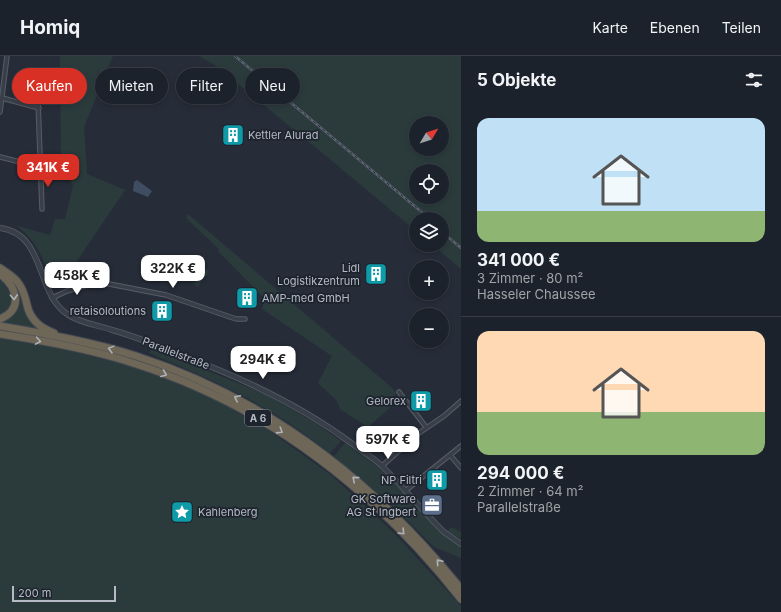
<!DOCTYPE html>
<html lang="de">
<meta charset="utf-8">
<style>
body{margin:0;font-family:Inter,sans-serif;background:#252a33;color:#f1f3f6;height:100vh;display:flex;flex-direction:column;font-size:15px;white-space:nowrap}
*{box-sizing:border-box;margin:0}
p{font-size:13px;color:#a0a4a9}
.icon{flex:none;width:22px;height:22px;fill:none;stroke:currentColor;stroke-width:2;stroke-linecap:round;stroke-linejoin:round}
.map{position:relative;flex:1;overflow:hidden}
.panel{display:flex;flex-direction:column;background:#1c222b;width:320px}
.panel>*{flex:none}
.banner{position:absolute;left:12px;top:12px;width:380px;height:36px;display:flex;gap:8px}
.needle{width:26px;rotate:51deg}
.fabs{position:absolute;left:409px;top:60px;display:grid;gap:8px}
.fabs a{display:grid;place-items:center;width:40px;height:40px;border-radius:50%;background:#1c222b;box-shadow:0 2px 6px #0003,0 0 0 1px #3a3f47;font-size:20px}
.scale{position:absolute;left:12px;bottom:10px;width:104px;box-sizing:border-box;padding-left:4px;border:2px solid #b5bac5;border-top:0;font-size:11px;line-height:14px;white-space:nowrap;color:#b5bac5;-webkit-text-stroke:3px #1e242e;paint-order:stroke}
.price{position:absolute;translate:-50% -34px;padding:0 9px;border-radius:8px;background:#fff;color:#222;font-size:13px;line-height:26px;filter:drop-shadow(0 1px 2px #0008)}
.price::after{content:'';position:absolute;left:50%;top:24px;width:12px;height:9px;margin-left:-6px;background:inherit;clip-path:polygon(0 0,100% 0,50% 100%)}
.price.selected{background:#d93025;color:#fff}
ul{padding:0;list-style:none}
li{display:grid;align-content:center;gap:8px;height:212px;padding:0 16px}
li+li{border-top:1px solid #3a3f47}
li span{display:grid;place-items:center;height:124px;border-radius:12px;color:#555}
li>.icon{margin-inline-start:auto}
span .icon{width:72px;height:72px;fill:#fffc;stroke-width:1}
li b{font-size:17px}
h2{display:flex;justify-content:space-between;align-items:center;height:48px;padding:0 16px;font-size:17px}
.pill{padding:0 14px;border-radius:18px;background:#1c222b;box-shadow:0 2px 6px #0003,0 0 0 1px #3a3f47;font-size:14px;line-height:36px}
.pill.selected{background:#d93025;color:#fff}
header{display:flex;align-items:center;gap:24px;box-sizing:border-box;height:56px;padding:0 20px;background:#1c222b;border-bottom:1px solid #3a3f47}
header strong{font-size:19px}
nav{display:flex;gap:22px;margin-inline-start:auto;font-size:14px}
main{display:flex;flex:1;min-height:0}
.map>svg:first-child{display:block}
.green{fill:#2b3b3c;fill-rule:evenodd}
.water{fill:#3f4c62}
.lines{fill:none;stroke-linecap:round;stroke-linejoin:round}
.minor-casing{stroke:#575d67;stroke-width:5.5}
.tertiary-casing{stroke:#575d67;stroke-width:6}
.motorway-casing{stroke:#444a54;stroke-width:9}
.minor{stroke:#393f49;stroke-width:3.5}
.tertiary{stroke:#393f49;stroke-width:4.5}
.motorway{stroke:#6e6657;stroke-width:7}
.rail-casing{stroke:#5c6370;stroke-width:2.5}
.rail{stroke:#1e242e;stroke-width:1;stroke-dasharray:3;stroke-linecap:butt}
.oneway{stroke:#aeb2ba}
.labels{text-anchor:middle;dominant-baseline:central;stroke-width:3.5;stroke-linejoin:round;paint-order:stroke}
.shield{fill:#1e242e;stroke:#888d98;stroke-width:1}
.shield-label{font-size:10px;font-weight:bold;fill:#b5bac5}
.poi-label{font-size:11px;fill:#b5bac5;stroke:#1e242e;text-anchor:end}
.street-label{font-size:11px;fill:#b5bac5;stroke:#1e242e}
</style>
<header>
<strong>Homiq</strong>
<nav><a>Karte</a><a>Ebenen</a><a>Teilen</a></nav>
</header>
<main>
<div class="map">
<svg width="461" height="556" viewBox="0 0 461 556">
<rect width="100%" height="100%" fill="#262d39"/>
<!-- green -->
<path class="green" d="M60,0H113L84,71L87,118L125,134L60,230C48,218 44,202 35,189C30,181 24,176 18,170L50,179L55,163H65L73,130L61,105Z
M199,0H461V213L433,189H442V163H416V175L325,99L215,9ZM416,67H442V93H416ZM416,115H442V141H416Z
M188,158L391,331L396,337L391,344L394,348L368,371L340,353L337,345L318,327L332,300L262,253L265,243L218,195L219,193L186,162Z
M206,212L209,216L198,231L193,228Z
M7,219L13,224L40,273V275L0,267L1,265L9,261C17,239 22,239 7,219Z
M0,220L11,232L13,246L5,257L0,260Z
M0,281L71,295L119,307L159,319L220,346L270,375L332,420L363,448L397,480L461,550V556H0Z
M153,293L263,337L315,367L341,385L330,397C312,383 293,369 273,357C234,333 191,315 149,297Z
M345,387L379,412L446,481L461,492V502L434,491L391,448L334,400Z
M451,471L461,476V483L448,475Z"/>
<!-- water -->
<path class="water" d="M137,124L152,135L148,141L133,135L134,126Z"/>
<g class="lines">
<!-- minor casing -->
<g class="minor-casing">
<path id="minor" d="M37,18L42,153
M2,42L39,52
M0,56L7,0
M0,101L40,111
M52,242L67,235L88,229L95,224L104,227L166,239L236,263H245
M399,336L426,371
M450,399L461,412
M382,410L419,377L444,360L461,345
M405,435L461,390"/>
</g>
<!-- tertiary casing -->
<g class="tertiary-casing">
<path id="tertiary" d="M0,172C46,178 35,236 67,258C79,267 98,269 112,274C137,281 162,291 186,301C245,323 303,351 354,389C363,396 374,402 383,411C401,429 418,449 436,468L444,476L461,488"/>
</g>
<!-- motorway casing -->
<g class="motorway-casing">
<path id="motorway" d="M0,212C7,217 15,221 19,228C24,235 25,241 27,249C30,263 40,272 54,277
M0,218C17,231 24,253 0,263
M0,270C46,278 92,286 136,300C269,343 374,425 461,533
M0,278C44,285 90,293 133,307C266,349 375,434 461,543"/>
</g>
<!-- minor -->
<use href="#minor" class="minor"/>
<!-- tertiary -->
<use href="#tertiary" class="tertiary"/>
<!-- motorway -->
<use href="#motorway" class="motorway"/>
<!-- rail casing -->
<g class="rail-casing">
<path id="rail" d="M235,0L430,163
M442,176L461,192"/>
</g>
<!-- rail -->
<use href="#rail" class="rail"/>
</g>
<!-- one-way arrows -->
<defs><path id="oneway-chevron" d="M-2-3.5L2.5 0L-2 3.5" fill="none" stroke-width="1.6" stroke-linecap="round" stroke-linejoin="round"/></defs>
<g class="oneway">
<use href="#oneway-chevron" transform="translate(14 241) rotate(87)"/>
<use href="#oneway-chevron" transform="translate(38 285) rotate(10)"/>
<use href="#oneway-chevron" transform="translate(111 293) rotate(-165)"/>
<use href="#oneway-chevron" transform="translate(164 318) rotate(21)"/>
<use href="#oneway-chevron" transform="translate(237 342) rotate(-153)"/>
<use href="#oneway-chevron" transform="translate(280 375) rotate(32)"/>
<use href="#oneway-chevron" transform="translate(355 423) rotate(-139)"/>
<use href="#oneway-chevron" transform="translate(402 476) rotate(46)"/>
<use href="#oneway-chevron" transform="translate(439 506) rotate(-131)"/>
</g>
<!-- icons -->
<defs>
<g id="building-square" transform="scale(1.15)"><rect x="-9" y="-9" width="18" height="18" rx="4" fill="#0f9aa8" stroke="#1e242e"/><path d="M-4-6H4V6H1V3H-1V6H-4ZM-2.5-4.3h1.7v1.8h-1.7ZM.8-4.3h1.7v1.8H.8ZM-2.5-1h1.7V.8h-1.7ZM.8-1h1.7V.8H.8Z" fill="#fff"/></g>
<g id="office-square" transform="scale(1.15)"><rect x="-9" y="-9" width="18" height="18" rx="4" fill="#5c6f8a" stroke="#1e242e"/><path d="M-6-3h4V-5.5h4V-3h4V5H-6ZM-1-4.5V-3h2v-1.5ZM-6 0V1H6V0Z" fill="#fff"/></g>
<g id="sight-square" transform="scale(1.15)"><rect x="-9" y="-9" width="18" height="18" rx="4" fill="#0f9aa8" stroke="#1e242e"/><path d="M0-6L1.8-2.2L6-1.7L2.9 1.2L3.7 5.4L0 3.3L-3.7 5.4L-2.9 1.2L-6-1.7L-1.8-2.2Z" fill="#fff"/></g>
</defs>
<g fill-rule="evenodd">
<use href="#building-square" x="233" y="79"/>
<use href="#building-square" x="376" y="218"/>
<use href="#building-square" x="247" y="242"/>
<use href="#building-square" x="162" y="255"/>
<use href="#building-square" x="421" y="345"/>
<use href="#building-square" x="437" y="424"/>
<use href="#office-square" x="432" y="449"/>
<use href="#sight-square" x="182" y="456"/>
</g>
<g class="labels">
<!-- shield labels -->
<rect class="shield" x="245" y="354" width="26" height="16" rx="3"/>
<g class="shield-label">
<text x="258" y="362">A 6</text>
</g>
<!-- poi labels -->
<g class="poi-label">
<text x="248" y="79" text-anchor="start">Kettler Alurad</text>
<text x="360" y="212">Lidl<tspan x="360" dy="13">Logistikzentrum</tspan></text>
<text x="262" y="242" text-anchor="start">AMP-med GmbH</text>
<text x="146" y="255">retaisoloutions</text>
<text x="406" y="345">Gelorex</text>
<text x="422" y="424">NP Filtri</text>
<text x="416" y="443">GK Software<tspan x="416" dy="13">AG St Ingbert</tspan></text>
<text x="198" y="456" text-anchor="start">Kahlenberg</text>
</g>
<!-- street labels -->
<g class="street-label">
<text transform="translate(176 297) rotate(21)">Parallelstraße</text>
</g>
</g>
</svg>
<div class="fabs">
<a><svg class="needle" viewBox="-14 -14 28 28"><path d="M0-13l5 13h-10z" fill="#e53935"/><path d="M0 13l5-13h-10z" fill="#a0a4a9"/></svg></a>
<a><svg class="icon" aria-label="locate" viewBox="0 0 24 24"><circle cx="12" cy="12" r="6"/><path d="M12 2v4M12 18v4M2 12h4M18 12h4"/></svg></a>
<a><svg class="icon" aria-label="layers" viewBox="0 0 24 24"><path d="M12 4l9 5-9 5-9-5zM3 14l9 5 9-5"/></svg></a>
<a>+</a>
<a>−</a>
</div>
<div class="scale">200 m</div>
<b class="price selected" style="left:48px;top:132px">341K €</b>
<b class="price" style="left:173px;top:233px">322K €</b>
<b class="price" style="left:77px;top:240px">458K €</b>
<b class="price" style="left:263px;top:324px">294K €</b>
<b class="price" style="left:388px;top:404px">597K €</b>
<div class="banner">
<a class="pill selected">Kaufen</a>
<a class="pill">Mieten</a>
<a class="pill">Filter</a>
<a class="pill">Neu</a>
</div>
</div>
<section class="panel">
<h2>5 Objekte<svg class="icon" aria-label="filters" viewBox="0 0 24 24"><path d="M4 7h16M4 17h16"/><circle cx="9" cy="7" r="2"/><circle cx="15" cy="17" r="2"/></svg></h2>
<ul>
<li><span style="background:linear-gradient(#bfe0f5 75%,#8fb573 0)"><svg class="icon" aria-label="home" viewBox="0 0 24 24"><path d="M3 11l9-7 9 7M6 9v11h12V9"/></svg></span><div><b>341 000 €</b><p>3 Zimmer · 80 m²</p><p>Hasseler Chaussee</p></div></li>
<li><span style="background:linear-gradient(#ffd9b3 65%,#8fb573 0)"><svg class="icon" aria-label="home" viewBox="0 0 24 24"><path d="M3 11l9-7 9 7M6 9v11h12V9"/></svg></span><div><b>294 000 €</b><p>2 Zimmer · 64 m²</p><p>Parallelstraße</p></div></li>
</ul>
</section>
</main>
